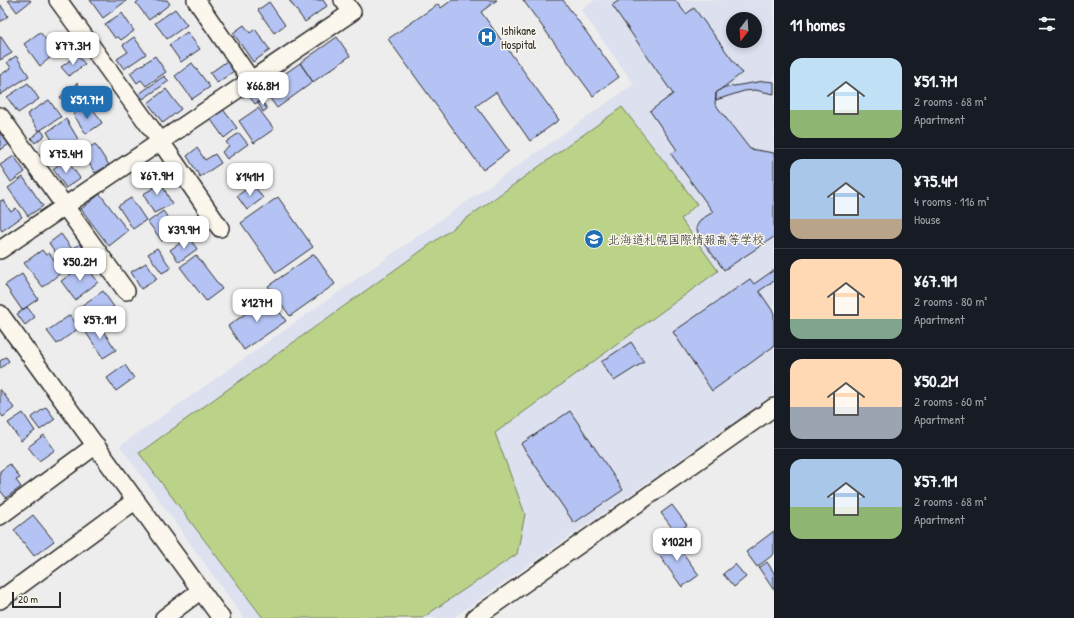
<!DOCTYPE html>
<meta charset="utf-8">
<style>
body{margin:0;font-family:"Patrick Hand","Klee One",sans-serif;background:#242831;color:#f1f3f6;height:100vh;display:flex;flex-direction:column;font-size:15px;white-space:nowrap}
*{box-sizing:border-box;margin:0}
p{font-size:13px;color:#9ea1a6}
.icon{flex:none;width:22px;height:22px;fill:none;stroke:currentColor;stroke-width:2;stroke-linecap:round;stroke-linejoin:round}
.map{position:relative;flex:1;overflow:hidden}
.panel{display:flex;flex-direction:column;background:#171b24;width:300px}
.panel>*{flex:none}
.needle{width:26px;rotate:197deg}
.controls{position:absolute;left:726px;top:12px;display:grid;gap:8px}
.controls a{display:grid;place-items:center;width:36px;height:36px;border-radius:50%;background:#171b24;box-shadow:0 2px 6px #0003;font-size:20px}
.scale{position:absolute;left:12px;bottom:10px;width:49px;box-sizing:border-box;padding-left:4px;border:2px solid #2b2b2b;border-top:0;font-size:11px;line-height:14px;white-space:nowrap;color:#2b2b2b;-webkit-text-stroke:3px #fbf7ec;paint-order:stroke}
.price{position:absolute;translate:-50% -34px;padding:0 9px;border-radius:8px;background:#fff;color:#222;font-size:13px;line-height:26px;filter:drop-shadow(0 1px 2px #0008)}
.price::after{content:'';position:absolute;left:50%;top:24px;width:12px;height:9px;margin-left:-6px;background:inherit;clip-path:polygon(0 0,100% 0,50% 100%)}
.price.on{background:#1f6fb2;color:#fff}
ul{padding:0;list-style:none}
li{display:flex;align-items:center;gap:12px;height:100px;padding:0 16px}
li+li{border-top:1px solid #363941}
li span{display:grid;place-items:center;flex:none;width:112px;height:80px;border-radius:12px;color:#555}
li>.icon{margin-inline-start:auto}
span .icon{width:48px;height:48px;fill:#fffc;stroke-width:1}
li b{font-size:17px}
h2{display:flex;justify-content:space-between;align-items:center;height:48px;padding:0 16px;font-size:17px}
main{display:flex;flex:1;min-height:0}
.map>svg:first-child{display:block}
.built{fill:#dce0ef;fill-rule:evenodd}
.green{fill:#bbd389;stroke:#737f5a}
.building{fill:#b4c3f3;stroke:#2b2b2b}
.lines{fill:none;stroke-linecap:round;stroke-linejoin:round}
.street-casing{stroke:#2b2b2b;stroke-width:20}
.street{stroke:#fbf7ec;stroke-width:17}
.labels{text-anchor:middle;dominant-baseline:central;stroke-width:3;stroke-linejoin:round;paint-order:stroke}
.poi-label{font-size:12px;fill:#2b2b2b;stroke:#fbf7ec;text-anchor:start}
</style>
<main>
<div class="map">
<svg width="774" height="618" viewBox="0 0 774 618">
<rect width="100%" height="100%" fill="#ededed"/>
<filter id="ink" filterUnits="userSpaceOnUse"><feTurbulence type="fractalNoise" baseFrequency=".025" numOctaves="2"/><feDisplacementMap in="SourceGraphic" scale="8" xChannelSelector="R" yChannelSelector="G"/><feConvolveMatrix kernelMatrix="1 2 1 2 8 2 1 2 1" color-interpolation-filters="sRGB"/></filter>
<g filter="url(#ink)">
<!-- built -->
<path class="built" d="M595,0H774V394L453,618H244L120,446L634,84L581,10ZM733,19H755V41H733Z"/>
<!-- green -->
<path class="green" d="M622,107L697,204L681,219L718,271L495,433L525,514L517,554L422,618H263L139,453Z"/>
<!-- building -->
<path class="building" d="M8,0H30L31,1L17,12Z
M90,0H126V1L103,18Z
M140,0H167L170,4L149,20L136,3Z
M289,0H323L327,6L305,22Z
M452,0H497L481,12L559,120L530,141L496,92L476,106L509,151L483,170L388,39L438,4L441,8Z
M523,0H563L619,77L593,96Z
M620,0H675L686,14L694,8L742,73L716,93L715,104L750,149L774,153V237L724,270L701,239L696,228L700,220L713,212L671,154L677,150L650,111L673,94L612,5Z
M269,2L285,25L274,33L258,10Z
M0,4L8,16L0,22Z
M175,9L187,25L167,39L155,23Z
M122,13L134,31L121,40L118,37L115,38L105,24Z
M244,25L250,33L255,29L270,50L253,62L233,33Z
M40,32L56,53L40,66L24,44Z
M187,32L200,49L181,62L169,45Z
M0,37H1L12,53L0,60Z
M134,37L146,54L124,69L117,59L128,52L123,45Z
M337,37L350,56L313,82L300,63Z
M77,55L85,64L69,76L61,67Z
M16,56L29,76L0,95V75L11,68L7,62Z
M155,56L166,72L146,86L141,80L137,83L130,73Z
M227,61L234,71L217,83L210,73Z
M192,63L210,87L192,99L175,76Z
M300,63L313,82L277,108L263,89Z
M164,76L169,81L143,99L139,94Z
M764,81L774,82V94L755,90L744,91L716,100V93L722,88Z
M28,83L39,99L18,113L7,97Z
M77,83L88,98L71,111L60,97Z
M251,87L261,100L255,104L245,91Z
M166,89L181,109L163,123L148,103Z
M49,100L61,117L39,131L27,114Z
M262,101L267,109L263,112L258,103Z
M83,107L88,114L94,110L102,123L86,134L73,114Z
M222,108L237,128L224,138L209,117Z
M258,108L274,129L254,143L239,121Z
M66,119L78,139L59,151L47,132Z
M2,130L11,143L0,150V132Z
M41,130L45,135L35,143L31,138Z
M239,133L248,144L227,159L222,152L229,146L226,142Z
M95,144L109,165L95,173L82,152Z
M197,148L205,160L215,154L221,163L200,177L187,156Z
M14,156L25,172L11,182L0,165Z
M66,159L80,178L66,188L53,169Z
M23,177L43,206L28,216L8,188Z
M158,177L172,204L154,213L143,194L154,188L150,181Z
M253,184L263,198L247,210L237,196Z
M100,194L128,231L109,246L81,209Z
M278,197L313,247L276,273L241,223Z
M131,198L146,220L133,229L118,206Z
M3,200L11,212L16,208L22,217L2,231L0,228V201Z
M163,211L177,230L162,241L148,222Z
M61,234L72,249L80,244L90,257L69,272L49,243Z
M189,237L197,249L179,262L170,250Z
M157,248L171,268L162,273L148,254Z
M42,250L46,255L49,253L63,271L43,287L24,263Z
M314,254L335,284L290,316L268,286Z
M196,255L222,289L206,301L180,267Z
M146,263L157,279L141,289L131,272Z
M85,264L98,282L75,300L61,281Z
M774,270V281L759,291L774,313V346L712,391L673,332L750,279L754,284Z
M22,274L38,299L22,310L5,285Z
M103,291L114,307L89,324L78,308Z
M269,297L286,321L244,350L228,326Z
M27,307L35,317L25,325L17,314Z
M70,315L79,328L57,344L47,331Z
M97,322L116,350L103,358L85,331Z
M631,342L644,362L614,381L601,362Z
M6,357L9,361L0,369V361Z
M125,365L134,378L116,391L107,378Z
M0,389L14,408L3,417L0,413Z
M46,407L55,419L40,430L31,418Z
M570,411L623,490L574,523L521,444Z
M23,413L35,431L21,441L8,423Z
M44,435L55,450L39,461L28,447Z
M10,464L20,478L16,480L21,487L6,498L0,490V471Z
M672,505L687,525L676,533L661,513Z
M33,515L54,541L34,556L14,530Z
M774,531V554L757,567L746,552Z
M671,537L699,575L682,587L654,548Z
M767,562L774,573V589H773L759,568Z
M735,564L746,577L734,587L723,574Z"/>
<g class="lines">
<!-- street casing -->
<g class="street-casing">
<path id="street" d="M58,0L161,142L220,228
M196,0L251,80
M0,116L126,291
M0,250L352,12L343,0
M0,314L221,618
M0,516L96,445
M0,600L136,500
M164,618L201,590
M475,618L774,407"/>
</g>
<!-- street -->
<use href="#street" class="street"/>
</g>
</g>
<!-- icons -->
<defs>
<g id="hospital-disc" transform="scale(1)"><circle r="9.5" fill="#1f6fb2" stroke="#fbf7ec"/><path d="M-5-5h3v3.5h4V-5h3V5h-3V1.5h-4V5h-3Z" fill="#fff"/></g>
<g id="school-disc" transform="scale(1)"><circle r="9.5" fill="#1f6fb2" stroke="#fbf7ec"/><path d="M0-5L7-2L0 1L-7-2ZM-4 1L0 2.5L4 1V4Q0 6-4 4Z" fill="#fff"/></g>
</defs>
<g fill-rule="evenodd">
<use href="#hospital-disc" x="487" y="37"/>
<use href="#school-disc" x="594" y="239"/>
</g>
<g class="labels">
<!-- poi labels -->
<g class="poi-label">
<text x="501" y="30">Ishikane<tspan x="501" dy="14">Hospital</tspan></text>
<text x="608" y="239">北海道札幌国際情報高等学校</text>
</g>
</g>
</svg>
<div class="controls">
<a><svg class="needle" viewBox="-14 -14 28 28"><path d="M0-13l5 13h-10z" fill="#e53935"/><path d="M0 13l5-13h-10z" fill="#9ea1a6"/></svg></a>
</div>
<div class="scale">20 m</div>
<b class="price" style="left:73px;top:66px">¥77.3M</b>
<b class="price" style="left:263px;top:106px">¥66.8M</b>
<b class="price on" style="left:87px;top:120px">¥51.7M</b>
<b class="price" style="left:66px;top:174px">¥75.4M</b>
<b class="price" style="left:157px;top:196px">¥67.9M</b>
<b class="price" style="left:250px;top:197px">¥141M</b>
<b class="price" style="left:184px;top:250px">¥39.9M</b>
<b class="price" style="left:80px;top:282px">¥50.2M</b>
<b class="price" style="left:257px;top:323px">¥127M</b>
<b class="price" style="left:100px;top:340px">¥57.1M</b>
<b class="price" style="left:677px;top:562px">¥102M</b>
</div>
<section class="panel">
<h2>11 homes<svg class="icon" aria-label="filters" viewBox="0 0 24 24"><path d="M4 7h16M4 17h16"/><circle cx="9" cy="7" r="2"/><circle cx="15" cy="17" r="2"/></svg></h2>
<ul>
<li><span style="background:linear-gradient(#bfe0f5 65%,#8fb573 0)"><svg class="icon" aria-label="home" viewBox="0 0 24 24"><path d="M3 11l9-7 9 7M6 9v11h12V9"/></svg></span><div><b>¥51.7M</b><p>2 rooms · 68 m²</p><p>Apartment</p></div></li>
<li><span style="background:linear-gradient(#a9c7e8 75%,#b9a48a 0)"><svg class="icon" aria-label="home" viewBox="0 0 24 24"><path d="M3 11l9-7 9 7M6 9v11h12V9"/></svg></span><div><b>¥75.4M</b><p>4 rooms · 116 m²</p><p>House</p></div></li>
<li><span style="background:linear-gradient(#ffd9b3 75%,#7fa58c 0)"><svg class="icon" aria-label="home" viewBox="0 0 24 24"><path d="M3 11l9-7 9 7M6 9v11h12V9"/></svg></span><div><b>¥67.9M</b><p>2 rooms · 80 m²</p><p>Apartment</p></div></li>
<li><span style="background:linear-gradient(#ffd9b3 60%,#9aa5b1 0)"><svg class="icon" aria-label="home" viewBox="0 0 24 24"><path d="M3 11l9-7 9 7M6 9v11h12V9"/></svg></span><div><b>¥50.2M</b><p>2 rooms · 60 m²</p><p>Apartment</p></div></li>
<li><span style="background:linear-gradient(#a9c7e8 60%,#8fb573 0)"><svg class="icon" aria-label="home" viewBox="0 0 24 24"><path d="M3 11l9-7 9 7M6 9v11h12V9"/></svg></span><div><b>¥57.1M</b><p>2 rooms · 68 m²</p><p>Apartment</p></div></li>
</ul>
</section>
</main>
